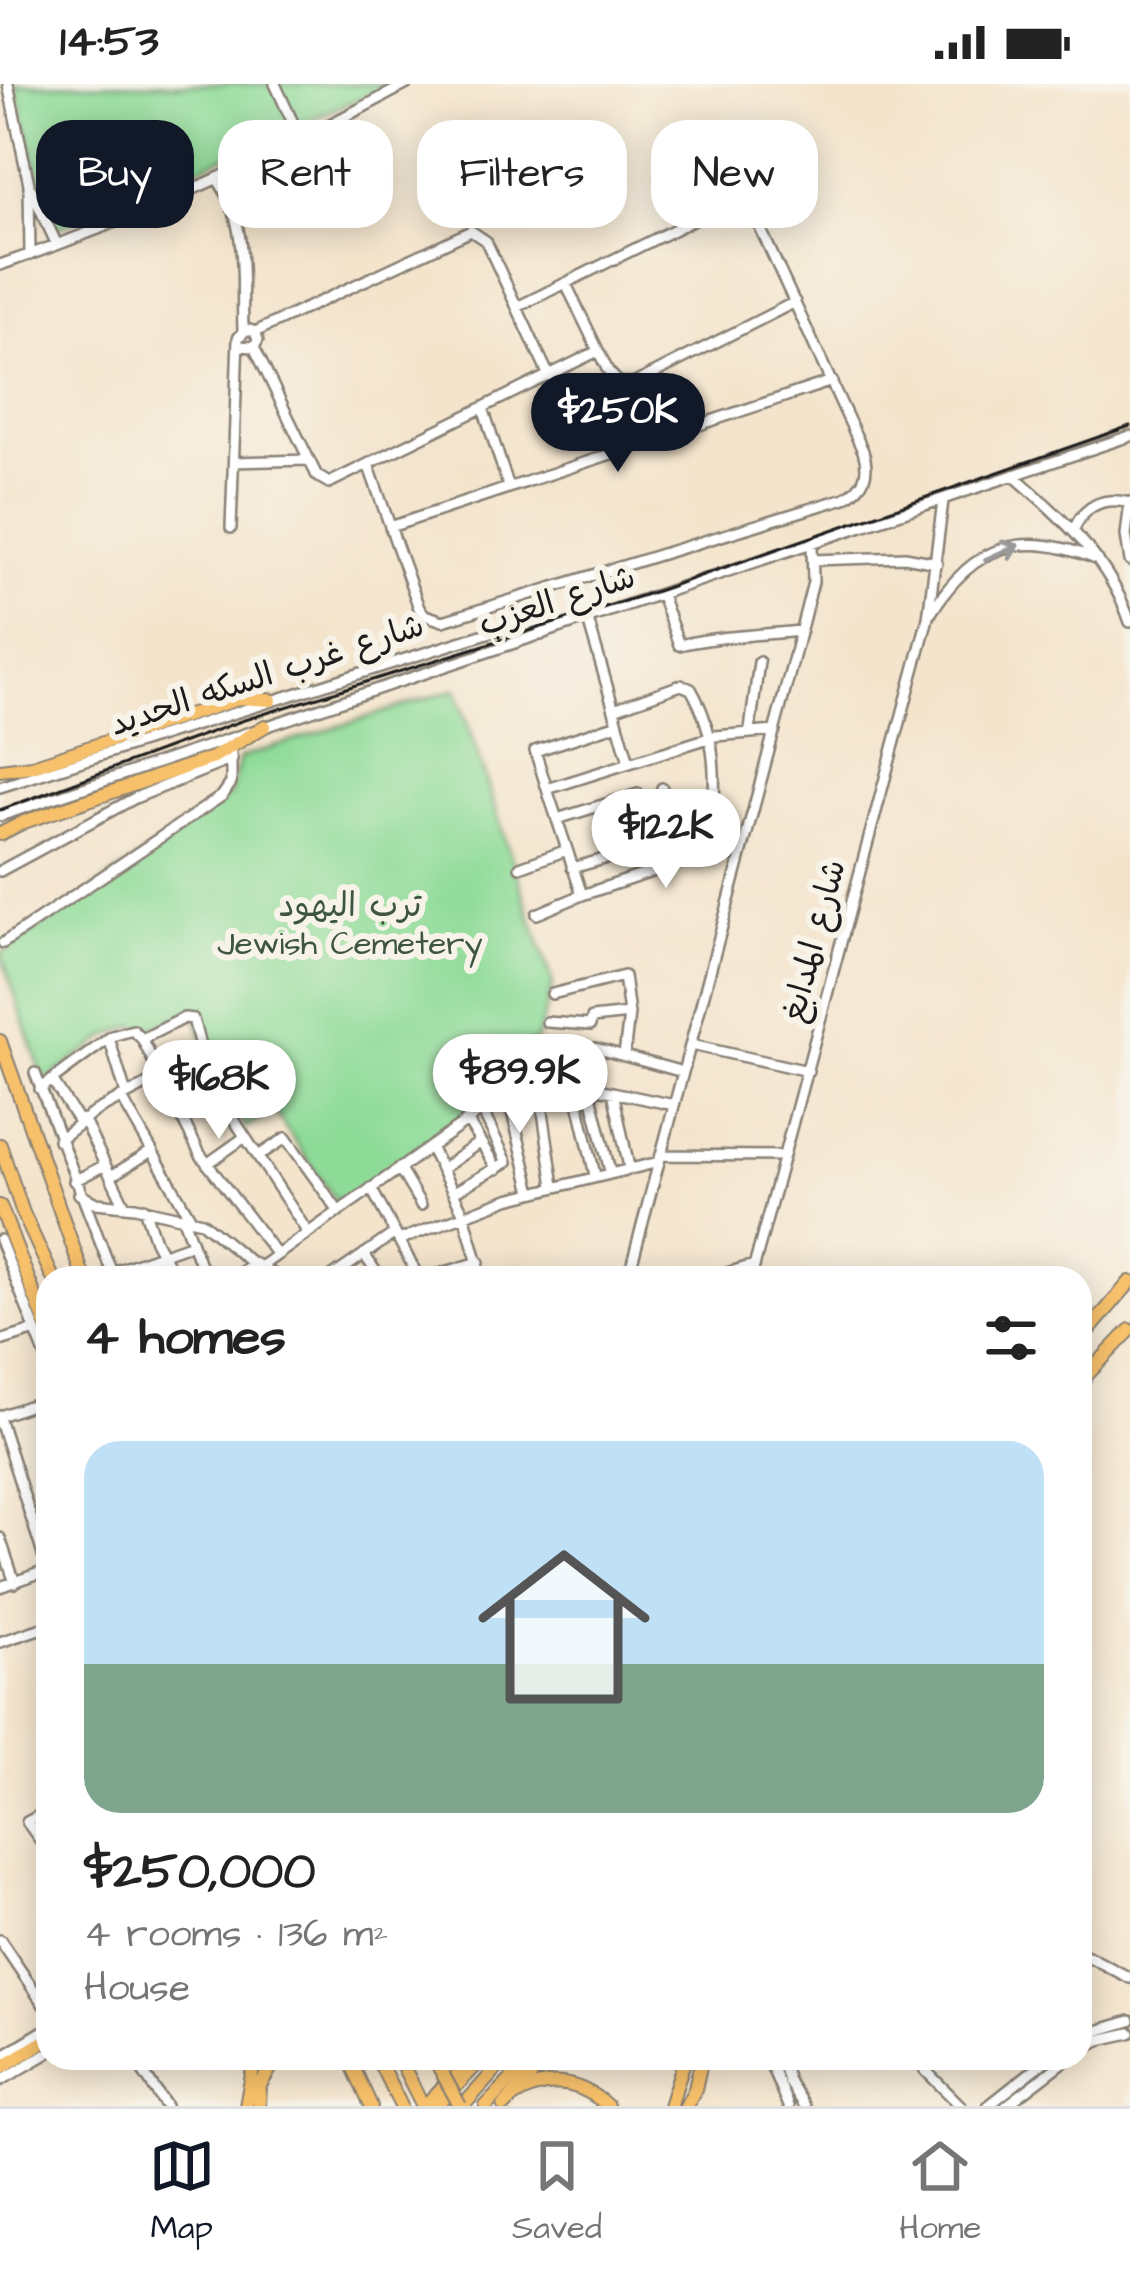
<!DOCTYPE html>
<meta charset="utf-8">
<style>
body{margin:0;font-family:"Architects Daughter","Playpen Sans Arabic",sans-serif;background:#f2f2f2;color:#222;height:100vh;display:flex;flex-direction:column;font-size:45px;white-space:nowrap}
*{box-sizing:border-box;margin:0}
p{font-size:39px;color:#767676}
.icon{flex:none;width:66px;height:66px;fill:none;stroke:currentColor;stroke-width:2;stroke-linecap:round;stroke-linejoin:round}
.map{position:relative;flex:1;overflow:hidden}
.drawer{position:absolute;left:36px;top:1182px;width:1056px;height:804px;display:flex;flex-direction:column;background:#fff;border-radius:36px;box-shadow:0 6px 30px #0003}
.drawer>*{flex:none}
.top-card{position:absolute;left:36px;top:36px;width:1059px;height:108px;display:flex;gap:24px}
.price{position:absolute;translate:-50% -102px;padding:0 27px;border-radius:42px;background:#fff;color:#222;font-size:39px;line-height:78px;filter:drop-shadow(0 3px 6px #0008)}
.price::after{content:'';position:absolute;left:50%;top:72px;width:36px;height:27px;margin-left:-18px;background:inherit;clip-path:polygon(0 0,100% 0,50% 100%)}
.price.active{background:#111827;color:#fff}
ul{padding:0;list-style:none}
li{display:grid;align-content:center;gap:24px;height:636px;padding:0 48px}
li span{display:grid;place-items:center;height:372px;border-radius:36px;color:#555}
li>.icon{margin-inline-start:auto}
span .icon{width:216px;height:216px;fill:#fffc;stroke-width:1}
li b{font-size:51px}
h2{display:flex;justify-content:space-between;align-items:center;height:144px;padding:0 48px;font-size:51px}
.tag{padding:0 42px;border-radius:36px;background:#fff;box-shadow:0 6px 30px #0003;font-size:42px;line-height:108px}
.tag.active{background:#111827;color:#fff}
.status{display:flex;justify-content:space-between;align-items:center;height:84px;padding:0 60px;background:#fff;direction:ltr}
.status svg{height:33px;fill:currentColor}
.menu{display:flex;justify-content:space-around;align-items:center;height:168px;border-top:3px solid #e0e0e0;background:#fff;font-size:33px;color:#767676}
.menu a{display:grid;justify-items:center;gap:6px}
.menu .active{color:#111827}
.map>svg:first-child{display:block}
.green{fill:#8edb98;stroke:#557c5a;stroke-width:3}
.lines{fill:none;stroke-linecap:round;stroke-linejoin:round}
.minor-casing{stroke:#888074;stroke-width:14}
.highway-casing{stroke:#888074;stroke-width:16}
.minor{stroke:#fff;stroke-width:9}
.highway{stroke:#f7c06b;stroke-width:12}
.rail{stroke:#1c1c1c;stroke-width:3}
.highway-bridge-casing{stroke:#888074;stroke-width:16;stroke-linecap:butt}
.highway-bridge{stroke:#f7c06b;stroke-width:12}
.oneway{stroke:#999}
.labels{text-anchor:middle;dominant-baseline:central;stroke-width:12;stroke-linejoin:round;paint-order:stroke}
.street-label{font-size:33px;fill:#1c1c1c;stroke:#f7f3e8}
.park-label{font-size:33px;fill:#3e5541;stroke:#f7f3e8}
</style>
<div class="status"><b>14:53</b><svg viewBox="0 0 49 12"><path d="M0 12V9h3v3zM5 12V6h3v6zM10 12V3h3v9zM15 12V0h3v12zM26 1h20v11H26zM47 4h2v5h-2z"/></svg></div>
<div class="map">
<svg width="1130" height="2022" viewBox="0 0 1130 2022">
<rect width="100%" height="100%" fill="#f7f3e8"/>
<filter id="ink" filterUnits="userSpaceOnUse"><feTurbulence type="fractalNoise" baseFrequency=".00833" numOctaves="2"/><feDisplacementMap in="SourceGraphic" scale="24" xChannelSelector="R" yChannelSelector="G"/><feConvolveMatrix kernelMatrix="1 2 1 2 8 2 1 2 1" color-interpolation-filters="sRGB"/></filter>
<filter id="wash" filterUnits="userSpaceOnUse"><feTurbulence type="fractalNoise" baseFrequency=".004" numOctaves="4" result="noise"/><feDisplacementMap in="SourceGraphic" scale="48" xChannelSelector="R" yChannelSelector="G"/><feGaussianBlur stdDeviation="2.7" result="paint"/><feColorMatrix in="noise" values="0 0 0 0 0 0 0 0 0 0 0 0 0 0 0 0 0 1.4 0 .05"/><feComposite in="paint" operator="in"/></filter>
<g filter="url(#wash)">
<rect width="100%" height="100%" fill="#f4e4cc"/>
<!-- green -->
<path class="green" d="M16,0H393L52,147Z
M456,605L553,900L537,955L499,981L511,1000L339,1121L273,1026L246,1044L209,980L195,925L143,949L136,941L108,952L44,997L1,870L230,711L240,674Z"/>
</g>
<g filter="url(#ink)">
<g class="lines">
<!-- minor casing -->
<g class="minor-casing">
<path id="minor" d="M8,0L29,100L30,171
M275,0L301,56
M218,96C249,140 241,195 243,246
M31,105L57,161
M0,181C142,133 275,71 407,0
M566,200L608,287L618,298L633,300L795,218
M255,248L471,147L486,157L549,292
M254,263L317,392L329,399L598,267
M483,324L509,404
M234,378L309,376
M368,380L419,524L425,531L443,537L845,414C865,402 870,389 863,367L756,135L742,121L722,122L517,223
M1013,391C1062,434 1109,475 1130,538
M1130,418L1126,451L1130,477
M390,443L832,297
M231,444L238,254L247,245L255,248L258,256L254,263L240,262
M1074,445C1085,421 1104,412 1130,419
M812,476L905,473L937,479
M661,511L679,561C718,552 759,551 801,547
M931,529C974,459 1024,445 1098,476
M588,536L629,678
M614,625L681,601L691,605C721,656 715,710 712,768
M750,646L759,578
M0,703L529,536L538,540L541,551
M662,704L682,778
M547,705L535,667L618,640
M0,732L1130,352
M557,735L638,710L645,717L654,761L572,784
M520,783L567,766
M0,787L135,714L232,675
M582,811L712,768L743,764
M537,830L582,811L547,705L715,652L775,647
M3,859L222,712L231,699V660
M552,910L624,892L629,930L624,972
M547,938L590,941L592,934L629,930
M109,954L126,1010
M142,955L184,934L193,935L205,981L218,1011L308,1149
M142,955L200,1070L277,1171
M691,961L808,987
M595,964L683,988
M547,984L565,976L568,987L580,985V1001
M35,989L114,1194
M52,996L79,1038
M539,1001L554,1102
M574,1001L595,1091
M589,1003L610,1087
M40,1005L112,952L133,946L142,955
M507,1008L532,1108
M613,1008L629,1083
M121,1013L190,1133
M83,1035L125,1122
M467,1036L497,1085
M58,1056L96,1027L159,994
M430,1063L464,1130L482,1194
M661,1071L784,1072
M258,1072L286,1054L339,1128
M207,1080L245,1053
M399,1084L421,1121
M442,1085L480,1058
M111,1092L152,1067
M74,1097L105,1081
M371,1104L419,1194
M454,1108L507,1078L482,1026
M79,1110L96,1119L135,1123L202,1138L248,1176L280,1194
M144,1124L155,1157L175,1194
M182,1132L205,1194
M0,1156L48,1278
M399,1156L508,1115L659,1078
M364,1170L380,1194
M260,1183L518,1001H579L674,1021
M112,1188L192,1160
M232,1194L253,1180
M330,1194L395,1149
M425,1194L479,1178
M628,1194L790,588L813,498L812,460
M709,1194L754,1181
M751,1194L928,534L943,417
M0,1257L36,1246
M36,1319L48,1354
M0,1332L48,1315
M0,1337L48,1486
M0,1454L15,1499
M0,1503L48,1486
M0,1558L48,1542
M48,1727L27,1738L48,1767
M0,1856L48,1927
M1080,1868L1130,1894
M1080,1952L1130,1937
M1080,1966L1099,1956L1130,1949
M0,1973L48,1944
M134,1974L166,2022
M768,1974L788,2022
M781,1974L788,1997L804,2022
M918,1974L925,1986L961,2022
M0,1997L48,1969
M988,2022L1049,1974
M1006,2022L1069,1974"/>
</g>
<!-- highway casing -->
<g class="highway-casing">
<path id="highway" d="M0,686L32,682L241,614L271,616
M0,750L24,738L212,674L265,642
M0,957L84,1194
M0,1061L23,1129L53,1194
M0,1122L48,1246
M1080,1257L1130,1198
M1080,1298L1130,1246
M349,1974L371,2022
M377,1974L401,2022
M399,1974L423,2022
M0,1984L48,1955
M511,2014C544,1992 578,1995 607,2022
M246,2022L255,1974
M259,2022L260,2001L277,1974
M425,2022L470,1974
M437,2022L483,1974
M463,2022L506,1974
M486,2022L532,1974
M504,2022L546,1974
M670,2022L685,1974
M686,2022L695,2005L702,1974"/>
</g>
<!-- minor -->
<use href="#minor" class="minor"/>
<!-- highway -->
<use href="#highway" class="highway"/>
<!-- rail -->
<path class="rail" d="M0,726L241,637L660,506L1130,342"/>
<!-- highway-bridge casing -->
<g class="highway-bridge-casing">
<path id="highway-bridge" d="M434,1974L460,2022"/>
</g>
<!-- highway-bridge -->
<use href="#highway-bridge" class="highway-bridge"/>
</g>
<!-- one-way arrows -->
<defs><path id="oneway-shaft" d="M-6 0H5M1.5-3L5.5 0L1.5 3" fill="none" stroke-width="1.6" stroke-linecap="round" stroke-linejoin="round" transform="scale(3)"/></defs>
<use class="oneway" href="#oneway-shaft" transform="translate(1002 468) rotate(-24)"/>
</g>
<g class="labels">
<!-- street labels -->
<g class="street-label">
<text transform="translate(557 517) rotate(-18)">شارع العزب</text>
<text transform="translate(267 591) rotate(-18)">شارع غرب السكه الحديد</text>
<text transform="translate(814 857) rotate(-75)">شارع المدابغ</text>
</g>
<!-- park labels -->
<g class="park-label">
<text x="350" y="822">ترب اليهود<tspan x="350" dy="38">Jewish Cemetery</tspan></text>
</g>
</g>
</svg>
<b class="price active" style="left:618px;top:391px">$250K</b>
<b class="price" style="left:666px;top:807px">$122K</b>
<b class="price" style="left:520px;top:1052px">$89.9K</b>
<b class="price" style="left:219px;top:1058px">$168K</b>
<div class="top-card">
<a class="tag active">Buy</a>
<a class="tag">Rent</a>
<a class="tag">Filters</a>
<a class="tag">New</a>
</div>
<section class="drawer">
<h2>4 homes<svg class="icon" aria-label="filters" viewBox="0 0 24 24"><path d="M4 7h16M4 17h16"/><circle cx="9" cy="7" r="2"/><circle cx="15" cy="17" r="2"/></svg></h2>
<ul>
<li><span style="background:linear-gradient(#bfe0f5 60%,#7fa58c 0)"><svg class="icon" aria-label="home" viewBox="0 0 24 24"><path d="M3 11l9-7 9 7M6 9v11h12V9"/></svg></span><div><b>$250,000</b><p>4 rooms · 136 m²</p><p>House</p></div></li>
</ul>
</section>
</div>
<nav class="menu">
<a class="active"><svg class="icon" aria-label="map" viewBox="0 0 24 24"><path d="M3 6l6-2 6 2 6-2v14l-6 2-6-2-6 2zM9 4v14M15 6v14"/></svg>Map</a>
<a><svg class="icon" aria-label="saved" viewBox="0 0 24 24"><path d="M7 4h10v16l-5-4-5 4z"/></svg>Saved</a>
<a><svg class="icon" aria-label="home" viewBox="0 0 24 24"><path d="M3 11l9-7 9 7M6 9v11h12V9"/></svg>Home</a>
</nav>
